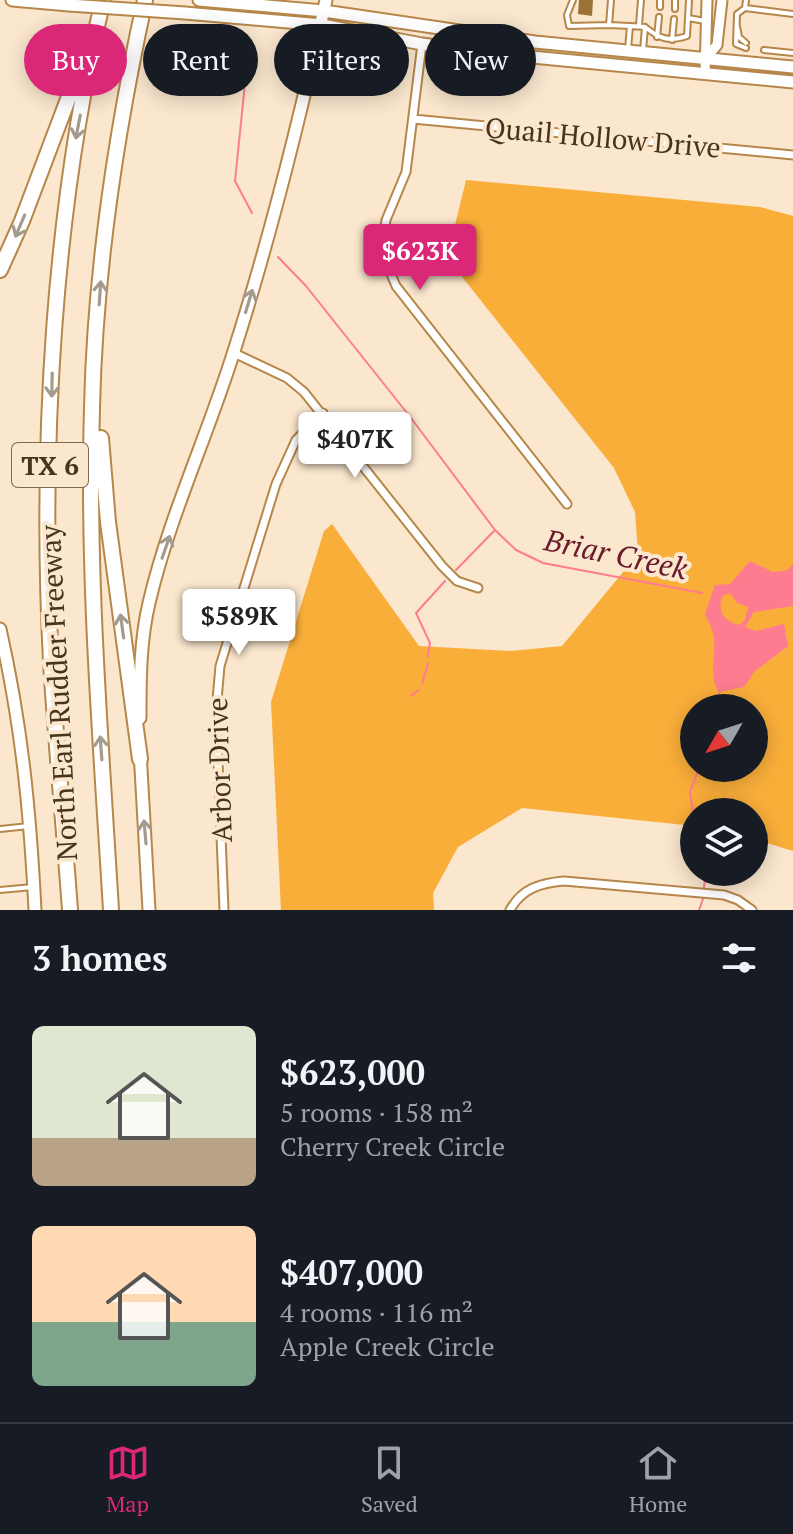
<!DOCTYPE html>
<meta charset="utf-8">
<style>
body{margin:0;font-family:"PT Serif",serif;background:#242831;color:#f1f3f6;height:100vh;display:flex;flex-direction:column;font-size:30px;white-space:nowrap}
*{box-sizing:border-box;margin:0}
p{font-size:26px;color:#9ea1a6}
.icon{flex:none;width:44px;height:44px;fill:none;stroke:currentColor;stroke-width:2;stroke-linecap:round;stroke-linejoin:round}
.map{position:relative;height:910px;overflow:hidden}
.details{display:flex;flex-direction:column;background:#171b24;flex:1}
.details>*{flex:none}
.top-card{position:absolute;left:24px;top:24px;width:746px;height:72px;display:flex;gap:16px}
.needle{width:52px;rotate:231deg}
.tools{position:absolute;left:680px;top:694px;display:grid;gap:16px}
.tools a{display:grid;place-items:center;width:88px;height:88px;border-radius:50%;background:#171b24;box-shadow:0 4px 20px #0003;font-size:40px}
.price{position:absolute;translate:-50% -68px;padding:0 18px;border-radius:8px;background:#fff;color:#222;font-size:26px;line-height:52px;filter:drop-shadow(0 2px 4px #0008)}
.price::after{content:'';position:absolute;left:50%;top:48px;width:24px;height:18px;margin-left:-12px;background:inherit;clip-path:polygon(0 0,100% 0,50% 100%)}
.price.active{background:#db2777;color:#fff}
ul{padding:0;list-style:none}
li{display:flex;align-items:center;gap:24px;height:200px;padding:0 32px}
li span{display:grid;place-items:center;flex:none;width:224px;height:160px;border-radius:12px;color:#555}
li>.icon{margin-inline-start:auto}
span .icon{width:96px;height:96px;fill:#fffc;stroke-width:1}
li b{font-size:34px}
h2{display:flex;justify-content:space-between;align-items:center;height:96px;padding:0 32px;font-size:34px}
.pill{padding:0 28px;border-radius:36px;background:#171b24;box-shadow:0 4px 20px #0003;font-size:28px;line-height:72px}
.pill.active{background:#db2777;color:#fff}
.dock{display:flex;justify-content:space-around;align-items:center;height:112px;border-top:2px solid #363941;background:#171b24;font-size:22px;color:#9ea1a6}
.dock a{display:grid;justify-items:center;gap:4px}
.dock .active{color:#db2777}
.map>svg:first-child{display:block}
.green{fill:#faae3a;fill-rule:evenodd}
.water{fill:#fd7c8f;fill-rule:evenodd}
.lines{fill:none;stroke-linecap:round;stroke-linejoin:round}
.stream{stroke:#fd7c8f;stroke-width:2}
.building{fill:#9c7135}
.service-casing{stroke:#b6874a;stroke-width:8}
.minor-casing{stroke:#b6874a;stroke-width:11}
.tertiary-casing{stroke:#b6874a;stroke-width:13}
.secondary-casing{stroke:#b6874a;stroke-width:15}
.motorway-casing{stroke:#b6874a;stroke-width:18}
.service{stroke:#fff;stroke-width:4}
.minor{stroke:#fff;stroke-width:7}
.tertiary{stroke:#fff;stroke-width:9}
.secondary{stroke:#fff;stroke-width:11}
.motorway{stroke:#fff;stroke-width:14}
.secondary-bridge-casing{stroke:#b6874a;stroke-width:15;stroke-linecap:butt}
.secondary-bridge{stroke:#fff;stroke-width:11}
.oneway{stroke:#a49a8d}
.labels{text-anchor:middle;dominant-baseline:central;stroke-width:8;stroke-linejoin:round;paint-order:stroke}
.shield{fill:#fbe7ce;stroke:#7e6a51;stroke-width:2}
.shield-label{font-size:26px;font-weight:bold;fill:#48341b}
.street-label{font-size:28px;fill:#48341b;stroke:#fbe7ce}
.water-label{font-size:30px;font-style:italic;fill:#6a1a2b;stroke:#fbe7ce}
</style>
<div class="map">
<svg width="793" height="910" viewBox="0 0 793 910">
<rect width="100%" height="100%" fill="#fbe7ce"/>
<!-- green -->
<path class="green" d="M466,180L760,207L793,216V851L754,839V812H694V826L522,808L458,847L433,893L434,910H281L271,702L324,531L332,524L419,646L511,651L562,646L638,554L635,512L614,468L447,258ZM694,708H754V768H694Z"/>
<!-- water -->
<path class="water" d="M750,561L773,572L788,570L793,564V606L754,612L745,627L756,631L784,624L788,646L755,671L744,687L719,692C708,676 716,657 714,639C714,631 708,621 705,614L715,585L730,584ZM730,593L737,603L748,607L745,620L739,625C724,622 716,609 723,596Z"/>
<g class="lines">
<!-- stream -->
<path class="stream" d="M249,44L235,181L252,213
M278,257L306,286L411,418L495,530L516,550L543,563L702,593
M456,570L494,531
M428,656L430,643L416,613L445,581
M422,684L428,663
M411,696L419,690
M715,708L720,690
M694,819L690,792L699,768
M704,887L706,872
M699,910L703,899"/>
</g>
<!-- building -->
<path class="building" d="M579,0H593L592,16L578,14Z"/>
<g class="lines">
<!-- service casing -->
<g class="service-casing">
<path id="service" d="M573,0L567,15L569,26L609,25
M611,0L609,25L630,26L628,49
M746,0L745,8L737,14L736,44L746,48
M660,7V0
M745,8L793,14
M675,9V0
M688,18L705,21
M639,25L641,0
M630,26L645,27L643,51
M737,26L739,37L746,43
M645,27C660,39 669,42 687,36L689,0
M657,37L659,17
M672,40L674,19
M764,50L793,53
M0,829L29,826
M0,890L33,887"/>
</g>
<!-- minor casing -->
<g class="minor-casing">
<path id="minor" d="M422,44L406,172L386,220L381,250L396,286L567,504
M413,119L793,155
M234,353L287,378L304,392L442,566L457,581L478,588
M224,910L216,711L220,666L276,484L296,440L323,413
M510,910C522,888 541,883 564,881L724,895L738,900L752,910"/>
</g>
<!-- tertiary casing -->
<g class="tertiary-casing">
<path id="tertiary" d="M706,58L717,45L722,0
M705,74L707,0"/>
</g>
<!-- secondary casing -->
<g class="secondary-casing">
<path id="secondary" d="M12,0L69,5
M199,0L324,11L535,42L793,67
M185,13L322,25L422,44L490,53L793,82
M0,629C22,727 30,811 35,910
M140,718C140,680 140,641 149,603C169,517 208,435 234,351C271,235 300,118 326,0
M140,751L149,910"/>
</g>
<!-- motorway casing -->
<g class="motorway-casing">
<path id="motorway" d="M0,270L22,221L87,49
M101,438L108,522L140,759
M70,910C64,827 56,745 51,662C40,446 53,211 103,0
M111,910C101,743 87,575 92,408C95,271 116,133 145,0"/>
</g>
<!-- service -->
<use href="#service" class="service"/>
<!-- minor -->
<use href="#minor" class="minor"/>
<!-- tertiary -->
<use href="#tertiary" class="tertiary"/>
<!-- secondary -->
<use href="#secondary" class="secondary"/>
<!-- motorway -->
<use href="#motorway" class="motorway"/>
<!-- secondary-bridge casing -->
<g class="secondary-bridge-casing">
<path id="secondary-bridge" d="M69,5L185,13"/>
</g>
<!-- secondary-bridge -->
<use href="#secondary-bridge" class="secondary-bridge"/>
</g>
<!-- one-way arrows -->
<defs><path id="oneway-shaft" d="M-6 0H5M1.5-3L5.5 0L1.5 3" fill="none" stroke-width="1.6" stroke-linecap="round" stroke-linejoin="round" transform="scale(2)"/></defs>
<g class="oneway">
<use href="#oneway-shaft" transform="translate(78 127) rotate(101)"/>
<use href="#oneway-shaft" transform="translate(20 226) rotate(113)"/>
<use href="#oneway-shaft" transform="translate(100 293) rotate(-86)"/>
<use href="#oneway-shaft" transform="translate(249 301) rotate(-73)"/>
<use href="#oneway-shaft" transform="translate(52 385) rotate(91)"/>
<use href="#oneway-shaft" transform="translate(166 547) rotate(-71)"/>
<use href="#oneway-shaft" transform="translate(122 626) rotate(-98)"/>
<use href="#oneway-shaft" transform="translate(101 748) rotate(-94)"/>
<use href="#oneway-shaft" transform="translate(145 832) rotate(-95)"/>
</g>
<g class="labels">
<!-- shield labels -->
<rect class="shield" x="12" y="443" width="76" height="44" rx="6"/>
<g class="shield-label">
<text x="50" y="465">TX 6</text>
</g>
<!-- street labels -->
<g class="street-label">
<text transform="translate(603 137) rotate(5)">Quail Hollow Drive</text>
<text transform="translate(58 693) rotate(-93)">North Earl Rudder Freeway</text>
<text transform="translate(219 770) rotate(-92)">Arbor Drive</text>
</g>
<!-- water labels -->
<g class="water-label">
<text transform="translate(616 554) rotate(12)">Briar Creek</text>
</g>
</g>
</svg>
<div class="tools">
<a><svg class="needle" viewBox="-14 -14 28 28"><path d="M0-13l5 13h-10z" fill="#e53935"/><path d="M0 13l5-13h-10z" fill="#9ea1a6"/></svg></a>
<a><svg class="icon" aria-label="layers" viewBox="0 0 24 24"><path d="M12 4l9 5-9 5-9-5zM3 14l9 5 9-5"/></svg></a>
</div>
<b class="price active" style="left:420px;top:292px">$623K</b>
<b class="price" style="left:355px;top:480px">$407K</b>
<b class="price" style="left:239px;top:657px">$589K</b>
<div class="top-card">
<a class="pill active">Buy</a>
<a class="pill">Rent</a>
<a class="pill">Filters</a>
<a class="pill">New</a>
</div>
</div>
<section class="details">
<h2>3 homes<svg class="icon" aria-label="filters" viewBox="0 0 24 24"><path d="M4 7h16M4 17h16"/><circle cx="9" cy="7" r="2"/><circle cx="15" cy="17" r="2"/></svg></h2>
<ul>
<li><span style="background:linear-gradient(#dfe7d0 70%,#b9a48a 0)"><svg class="icon" aria-label="home" viewBox="0 0 24 24"><path d="M3 11l9-7 9 7M6 9v11h12V9"/></svg></span><div><b>$623,000</b><p>5 rooms · 158 m²</p><p>Cherry Creek Circle</p></div></li>
<li><span style="background:linear-gradient(#ffd9b3 60%,#7fa58c 0)"><svg class="icon" aria-label="home" viewBox="0 0 24 24"><path d="M3 11l9-7 9 7M6 9v11h12V9"/></svg></span><div><b>$407,000</b><p>4 rooms · 116 m²</p><p>Apple Creek Circle</p></div></li>
</ul>
</section>
<nav class="dock">
<a class="active"><svg class="icon" aria-label="map" viewBox="0 0 24 24"><path d="M3 6l6-2 6 2 6-2v14l-6 2-6-2-6 2zM9 4v14M15 6v14"/></svg>Map</a>
<a><svg class="icon" aria-label="saved" viewBox="0 0 24 24"><path d="M7 4h10v16l-5-4-5 4z"/></svg>Saved</a>
<a><svg class="icon" aria-label="home" viewBox="0 0 24 24"><path d="M3 11l9-7 9 7M6 9v11h12V9"/></svg>Home</a>
</nav>
